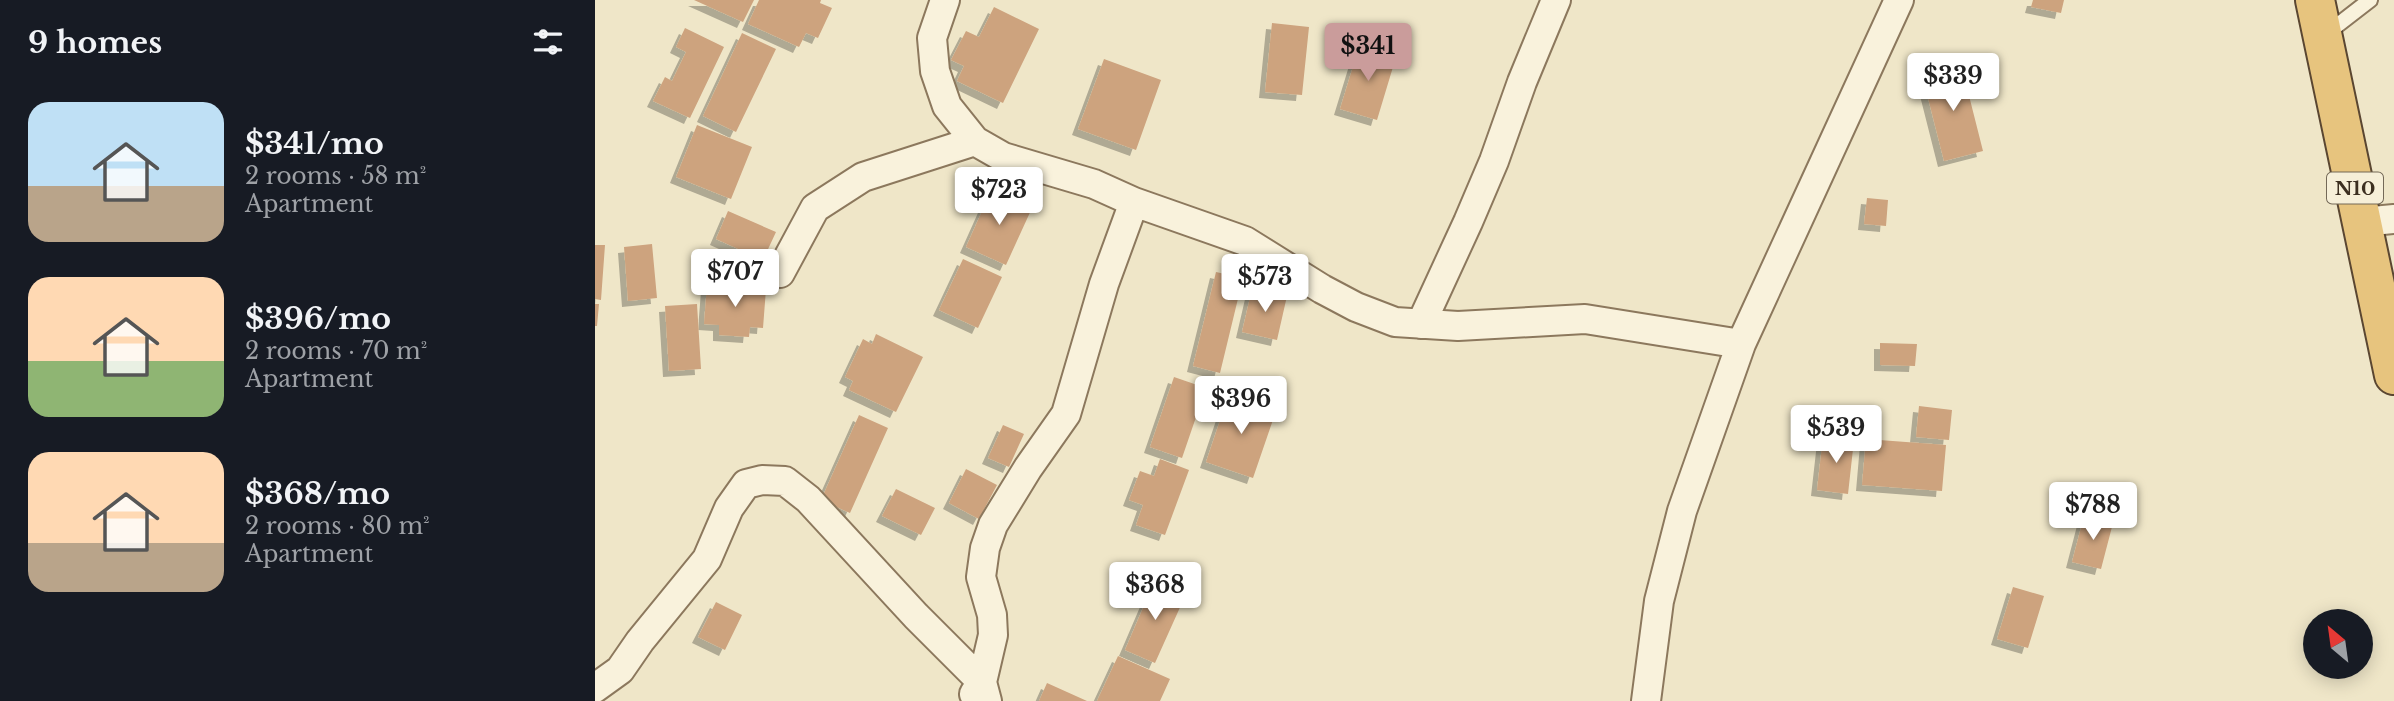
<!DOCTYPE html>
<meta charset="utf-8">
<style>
body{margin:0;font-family:"Libre Baskerville",serif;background:#20242c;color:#f1f3f6;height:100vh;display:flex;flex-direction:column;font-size:26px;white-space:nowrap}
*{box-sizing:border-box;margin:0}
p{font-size:23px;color:#9ea1a6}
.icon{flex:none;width:38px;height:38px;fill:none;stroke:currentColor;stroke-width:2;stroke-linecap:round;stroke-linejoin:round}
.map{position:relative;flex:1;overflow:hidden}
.side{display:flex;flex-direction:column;background:#171b24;width:595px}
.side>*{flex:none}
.needle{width:46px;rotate:331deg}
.controls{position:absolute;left:1708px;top:609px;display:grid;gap:14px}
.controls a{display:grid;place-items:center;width:70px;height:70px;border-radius:50%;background:#171b24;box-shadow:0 4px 18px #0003;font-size:35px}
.price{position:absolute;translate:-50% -60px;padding:0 16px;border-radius:7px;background:#fff;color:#222;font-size:23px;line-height:46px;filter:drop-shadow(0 2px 4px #0008)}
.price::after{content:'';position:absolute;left:50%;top:42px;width:21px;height:16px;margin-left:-10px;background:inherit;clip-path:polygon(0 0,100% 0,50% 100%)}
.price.on{background:#ca9c9b;color:#111}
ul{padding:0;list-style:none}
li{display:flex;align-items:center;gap:21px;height:175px;padding:0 28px}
li span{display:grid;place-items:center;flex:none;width:196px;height:140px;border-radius:21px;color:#555}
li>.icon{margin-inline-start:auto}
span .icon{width:84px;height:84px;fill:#fffc;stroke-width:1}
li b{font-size:30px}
h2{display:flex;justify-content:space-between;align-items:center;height:84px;padding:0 28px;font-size:30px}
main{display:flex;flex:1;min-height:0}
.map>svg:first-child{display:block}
.building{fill:#cda37e;filter:url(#shadow)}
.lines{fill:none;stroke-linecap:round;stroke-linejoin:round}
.service-casing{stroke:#8c785d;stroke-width:18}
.minor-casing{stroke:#8c785d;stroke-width:32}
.trunk-casing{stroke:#5a4631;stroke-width:42}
.service{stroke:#f9f2dc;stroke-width:14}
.minor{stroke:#f9f2dc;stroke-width:28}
.trunk{stroke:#e7c47e;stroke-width:38}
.labels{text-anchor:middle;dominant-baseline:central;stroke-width:6;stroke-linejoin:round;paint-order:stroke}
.shield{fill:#f6efd8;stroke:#746957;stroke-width:2}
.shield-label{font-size:19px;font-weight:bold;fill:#3c2f20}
</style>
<main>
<section class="side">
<h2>9 homes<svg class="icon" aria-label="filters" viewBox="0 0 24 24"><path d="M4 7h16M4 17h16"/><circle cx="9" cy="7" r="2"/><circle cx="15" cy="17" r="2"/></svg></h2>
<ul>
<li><span style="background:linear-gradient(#bfe0f5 60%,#b9a48a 0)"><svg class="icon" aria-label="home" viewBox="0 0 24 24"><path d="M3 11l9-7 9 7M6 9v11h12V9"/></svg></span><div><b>$341/mo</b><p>2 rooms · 58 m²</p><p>Apartment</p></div></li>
<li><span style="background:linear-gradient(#ffd9b3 60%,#8fb573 0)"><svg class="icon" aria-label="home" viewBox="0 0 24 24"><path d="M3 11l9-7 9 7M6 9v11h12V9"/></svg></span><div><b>$396/mo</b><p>2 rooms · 70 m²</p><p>Apartment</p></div></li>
<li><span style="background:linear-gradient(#ffd9b3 65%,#b9a48a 0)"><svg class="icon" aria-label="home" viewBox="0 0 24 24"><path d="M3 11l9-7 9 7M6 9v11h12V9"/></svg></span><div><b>$368/mo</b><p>2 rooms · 80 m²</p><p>Apartment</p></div></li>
</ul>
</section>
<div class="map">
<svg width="1799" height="701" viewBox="0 0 1799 701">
<defs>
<filter id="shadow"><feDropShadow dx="-6" dy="6" stdDeviation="0" flood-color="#0004"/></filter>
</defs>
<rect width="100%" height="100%" fill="#efe6c8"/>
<!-- building -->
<path class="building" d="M99,0H159L148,22Z
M164,0H226L225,3L237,8L223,38L211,33L204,47L153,24Z
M1438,0H1469L1466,13L1436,7Z
M399,7L444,29L408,103L362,81L369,66L356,60L371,31L384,37Z
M677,23L714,27L707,95L670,92Z
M90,28L129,47L95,118L58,101L70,77L77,81L91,52L81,47Z
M147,33L181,49L141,132L108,116Z
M764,47L801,57L782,120L745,109Z
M509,59L566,80L541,150L483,129Z
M1366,64L1388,151L1349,161L1327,74Z
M102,125L157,147L136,199L81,177Z
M397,189L437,208L411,265L371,247Z
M1272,198L1293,200L1291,226L1269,224Z
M133,211L181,232L168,260L121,239Z
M57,244L62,298L33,301L29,247Z
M0,245H10L6,300L0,299Z
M368,259L407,277L383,328L344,310Z
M621,272L648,278L625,373L598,366Z
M112,285L171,289L168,328L155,327L154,337L124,335V325L109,324Z
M657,289L692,296L682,340L647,332Z
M0,304H4L2,326H0Z
M102,304L106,369L74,371L70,306Z
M281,334L328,357L301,412L254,390L258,381L250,377L268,339L277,344Z
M1285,343L1322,344L1320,366L1285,365Z
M579,377L611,388L587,458L555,447Z
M634,394L681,411L658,478L611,462Z
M1324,406L1357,410L1354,440L1321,437Z
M264,415L293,428L255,513L226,500Z
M408,425L429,434L414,467L393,458Z
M1228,437L1259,440L1253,494L1222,490Z
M1271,439L1351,445L1347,491L1267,485Z
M565,459L594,470L570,535L541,525L548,505L534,500L545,471L559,476Z
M371,469L402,485L384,519L354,503Z
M301,489L340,508L326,535L287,516Z
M1489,516L1518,523L1506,569L1477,562Z
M560,580L591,594L560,663L530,650Z
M1418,587L1449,596L1433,648L1402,639Z
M121,602L147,615L130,650L103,637Z
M523,656L575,679L565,701H502Z
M452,683L492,701H444Z"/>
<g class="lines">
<!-- service casing -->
<g class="service-casing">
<path id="service" d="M1731,34L1775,0"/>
</g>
<!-- minor casing -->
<g class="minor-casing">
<path id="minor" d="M350,0L337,38L340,71L352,106L380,141L408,157L499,184L539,202L650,241L727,289L761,307L800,322L863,326L990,319L1146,344
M1767,222L1799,219
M185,273L220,208L268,177L380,141
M826,324L873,222L899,161L927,82L961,0
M0,688L25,670L45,641L112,559L134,508L151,484L167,480L190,481L213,499L321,616L387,682L392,701
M379,694L387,682L398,635L397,615L386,577L390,548L398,525L433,468L471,414L509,284L539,202
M1051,701L1064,601L1087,511L1146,344L1304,0"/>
</g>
<!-- trunk casing -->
<g class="trunk-casing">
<path id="trunk" d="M1720,0L1799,375"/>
</g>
<!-- service -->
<use href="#service" class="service"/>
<!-- minor -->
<use href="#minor" class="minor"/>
<!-- trunk -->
<use href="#trunk" class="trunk"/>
</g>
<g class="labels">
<!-- shield labels -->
<rect class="shield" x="1732" y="172.5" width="56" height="31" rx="5"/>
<g class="shield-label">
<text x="1760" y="188">N10</text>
</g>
</g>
</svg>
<div class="controls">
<a><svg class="needle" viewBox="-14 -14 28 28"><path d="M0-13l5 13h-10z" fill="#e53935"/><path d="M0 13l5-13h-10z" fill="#9ea1a6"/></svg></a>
</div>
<b class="price on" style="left:773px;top:83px">$341</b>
<b class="price" style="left:1358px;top:113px">$339</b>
<b class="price" style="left:404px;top:227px">$723</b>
<b class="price" style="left:140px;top:309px">$707</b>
<b class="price" style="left:670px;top:314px">$573</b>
<b class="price" style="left:646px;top:436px">$396</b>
<b class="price" style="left:1241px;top:465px">$539</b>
<b class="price" style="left:1498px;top:542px">$788</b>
<b class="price" style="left:560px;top:622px">$368</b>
</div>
</main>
